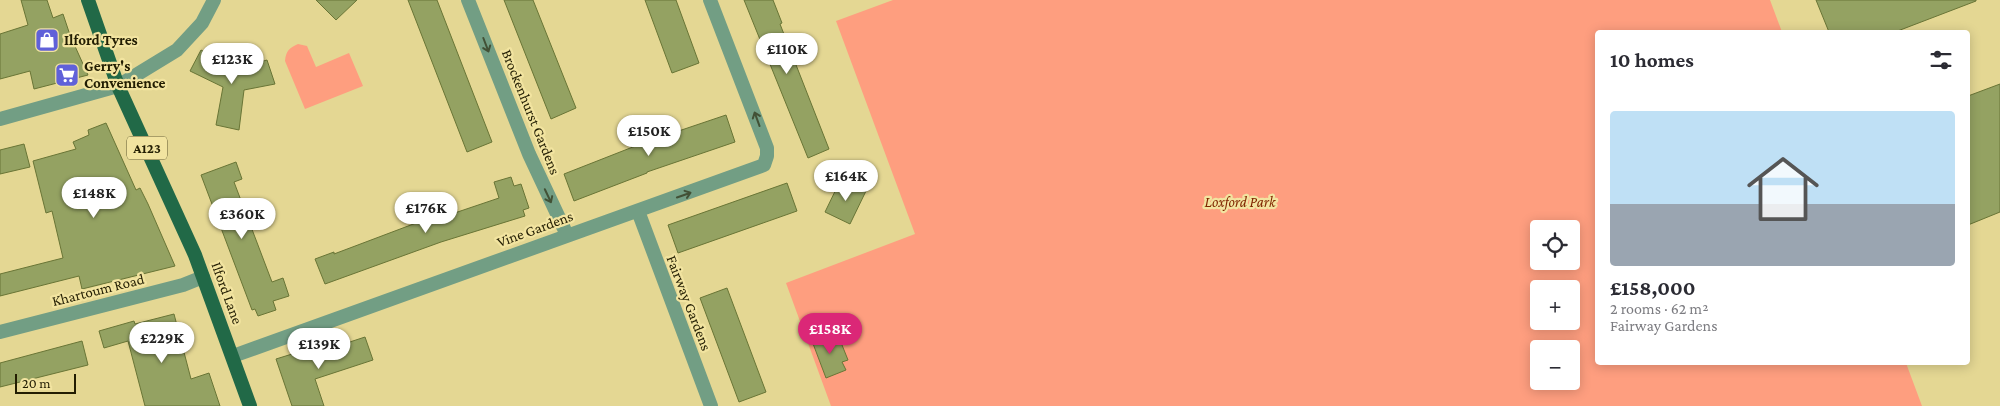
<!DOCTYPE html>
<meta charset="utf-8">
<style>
body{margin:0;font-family:"Crimson Pro",serif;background:#f2f2f3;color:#2b2b33;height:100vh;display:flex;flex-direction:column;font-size:19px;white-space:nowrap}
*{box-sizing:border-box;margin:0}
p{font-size:16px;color:#7c7c81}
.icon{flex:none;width:28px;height:28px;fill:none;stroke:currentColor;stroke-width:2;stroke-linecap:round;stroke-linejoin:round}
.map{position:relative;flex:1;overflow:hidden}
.panel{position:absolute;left:1595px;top:30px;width:375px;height:335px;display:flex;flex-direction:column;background:#fff;border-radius:5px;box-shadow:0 2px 12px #0003}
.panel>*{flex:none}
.controls{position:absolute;left:1530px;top:220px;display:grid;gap:10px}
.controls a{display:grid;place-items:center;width:50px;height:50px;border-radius:5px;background:#fff;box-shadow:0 2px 12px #0003;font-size:25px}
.scale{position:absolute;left:15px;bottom:12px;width:61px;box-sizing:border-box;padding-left:5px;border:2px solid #221d02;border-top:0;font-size:14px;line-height:18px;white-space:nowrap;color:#221d02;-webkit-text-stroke:4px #f2e4a0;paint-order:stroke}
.price{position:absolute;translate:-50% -42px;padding:0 11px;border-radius:18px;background:#fff;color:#222;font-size:16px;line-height:32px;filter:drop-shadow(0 1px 2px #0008)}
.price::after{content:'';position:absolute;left:50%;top:30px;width:15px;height:11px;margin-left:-8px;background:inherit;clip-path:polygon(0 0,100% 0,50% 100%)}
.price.active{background:#db2777;color:#fff}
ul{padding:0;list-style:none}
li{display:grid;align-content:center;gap:10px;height:265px;padding:0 15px}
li+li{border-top:1px solid #e1e1e2}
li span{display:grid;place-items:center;height:155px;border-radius:5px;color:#555}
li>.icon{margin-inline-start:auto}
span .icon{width:90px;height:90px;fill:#fffc;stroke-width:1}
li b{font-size:21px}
h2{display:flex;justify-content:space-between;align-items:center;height:60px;padding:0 15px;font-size:21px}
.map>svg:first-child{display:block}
.green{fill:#fe9e7f;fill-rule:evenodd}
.building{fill:#94a262;stroke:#697536}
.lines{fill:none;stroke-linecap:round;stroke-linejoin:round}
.minor{stroke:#729e84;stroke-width:14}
.primary{stroke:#216947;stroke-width:14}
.oneway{stroke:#425136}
.labels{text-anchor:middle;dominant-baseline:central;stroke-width:4.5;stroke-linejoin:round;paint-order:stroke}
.shield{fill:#f2e4a0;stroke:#605931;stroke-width:1}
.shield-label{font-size:14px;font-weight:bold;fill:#221d02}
.poi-label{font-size:15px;font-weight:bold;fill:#221d02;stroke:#f2e4a0;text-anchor:start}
.street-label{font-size:15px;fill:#221d02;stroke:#f2e4a0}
.park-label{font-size:15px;font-style:italic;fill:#802600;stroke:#f2e4a0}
</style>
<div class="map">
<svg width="2000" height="406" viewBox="0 0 2000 406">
<rect width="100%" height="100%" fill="#e4d793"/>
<!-- green -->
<path class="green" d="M893,0H1770L1782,32H1598V362L1906,363L1922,406H831L786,283L915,234L836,21ZM1539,229H1571V261H1539ZM1539,289H1571V321H1539ZM1539,349H1571V381H1539Z
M298,44L307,46L316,67L349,53L363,86L305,109L285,61C286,51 289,48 298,44Z"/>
<!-- building -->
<path class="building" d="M21,0H47L53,18L63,14L73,44H74L88,75L34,89L30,71L0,79V34L28,25Z
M316,0H357L336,20Z
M408,0H437L492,142L467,152Z
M504,0H533L576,108L551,119Z
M645,0H676L699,63L672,73Z
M744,0H773L782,23L780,24L829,149L808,158Z
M1816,0H1976V1L1895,32H1829Z
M201,50L235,69L267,60L275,84L244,90L239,130L216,125L223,87L190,71Z
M2000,84V212L1968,225V96Z
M726,115L735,142L647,172V173L574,201L564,174L643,143Z
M106,123L136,190L140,188L148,204L175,266L82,289L79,276L0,296V274L63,258L52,211L46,213L33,161L76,149L73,142L89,135L88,130Z
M24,144L30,167L0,174V150Z
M236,162L242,179L234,182L272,282L283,278L289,296L273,301L276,310L258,316L255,309L252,310L201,175Z
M511,177L514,186L521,184L529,208L523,210L525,216L441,242L325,284L315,259L334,252V254L424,220L425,223L499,198L494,182Z
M841,179L866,191L850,224L825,212Z
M787,183L797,211L678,253L668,225Z
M727,288L766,392L739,402L700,298Z
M174,314L191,379L209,373L220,406H145L128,341L104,348L99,331L134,321L135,324Z
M832,334L835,342L840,340L848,360L842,362L846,370L826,378L812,341Z
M365,337L373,360L315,379L324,406H292L276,359L305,350L307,356Z
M82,341L88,365L0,387V363Z"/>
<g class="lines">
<!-- minor -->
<path class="minor" d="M468,0L529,154L567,235
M0,119L118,86L177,50L202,23L214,0
M638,211L711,406
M0,332L183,285L203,277
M233,356L764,165L767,156V148L710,0"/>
<!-- primary -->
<path class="primary" d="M88,0L118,86L195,255L250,406"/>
</g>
<!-- one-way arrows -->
<defs><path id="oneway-shaft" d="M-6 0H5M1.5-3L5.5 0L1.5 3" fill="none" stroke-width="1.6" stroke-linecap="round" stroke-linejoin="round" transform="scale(1.25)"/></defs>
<g class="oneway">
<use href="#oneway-shaft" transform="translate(486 45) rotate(69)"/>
<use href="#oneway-shaft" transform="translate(757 119) rotate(-110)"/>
<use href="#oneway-shaft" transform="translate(684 195) rotate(-19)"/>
<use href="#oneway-shaft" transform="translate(548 196) rotate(65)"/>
</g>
<!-- icons -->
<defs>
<g id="shop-square" transform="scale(1.25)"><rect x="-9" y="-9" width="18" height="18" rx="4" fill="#6061d9" stroke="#f2e4a0"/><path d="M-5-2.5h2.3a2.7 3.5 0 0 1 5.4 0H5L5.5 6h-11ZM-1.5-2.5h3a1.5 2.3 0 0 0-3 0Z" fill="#fff"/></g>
<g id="supermarket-square" transform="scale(1.25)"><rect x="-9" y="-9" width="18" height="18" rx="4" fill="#6061d9" stroke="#f2e4a0"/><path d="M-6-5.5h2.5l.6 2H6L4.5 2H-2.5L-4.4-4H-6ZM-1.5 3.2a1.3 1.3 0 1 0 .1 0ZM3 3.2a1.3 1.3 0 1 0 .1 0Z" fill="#fff"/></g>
</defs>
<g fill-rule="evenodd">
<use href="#shop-square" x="47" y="40"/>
<use href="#supermarket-square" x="67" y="75"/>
</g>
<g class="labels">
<!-- shield labels -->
<rect class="shield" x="127" y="136.5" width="40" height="23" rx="4"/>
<g class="shield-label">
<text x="147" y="148">A123</text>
</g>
<!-- poi labels -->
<g class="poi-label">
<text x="64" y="40">Ilford Tyres</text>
<text x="84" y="66">Gerry's<tspan x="84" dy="17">Convenience</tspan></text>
</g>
<!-- street labels -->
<g class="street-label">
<text transform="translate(531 112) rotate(68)">Brockenhurst Gardens</text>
<text transform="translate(535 229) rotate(-20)">Vine Gardens</text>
<text transform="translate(98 290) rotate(-14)">Khartoum Road</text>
<text transform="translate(227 293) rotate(70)">Ilford Lane</text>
<text transform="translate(689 303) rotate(69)">Fairway Gardens</text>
</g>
<!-- park labels -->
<g class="park-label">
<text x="1240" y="202">Loxford Park</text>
</g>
</g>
</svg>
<div class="controls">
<a><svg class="icon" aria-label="locate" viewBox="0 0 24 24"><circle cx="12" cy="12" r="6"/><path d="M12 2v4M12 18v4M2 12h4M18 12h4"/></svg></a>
<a>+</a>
<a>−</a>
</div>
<div class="scale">20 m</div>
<b class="price" style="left:787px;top:75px">£110K</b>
<b class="price" style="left:232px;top:85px">£123K</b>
<b class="price" style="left:649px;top:157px">£150K</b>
<b class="price" style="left:846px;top:202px">£164K</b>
<b class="price" style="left:94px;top:219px">£148K</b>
<b class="price" style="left:426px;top:234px">£176K</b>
<b class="price" style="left:242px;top:240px">£360K</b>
<b class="price active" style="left:830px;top:355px">£158K</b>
<b class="price" style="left:162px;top:364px">£229K</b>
<b class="price" style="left:319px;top:370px">£139K</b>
<section class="panel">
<h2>10 homes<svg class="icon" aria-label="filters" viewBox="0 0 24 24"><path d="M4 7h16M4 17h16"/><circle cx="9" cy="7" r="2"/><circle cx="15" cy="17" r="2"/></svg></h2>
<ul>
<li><span style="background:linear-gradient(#bfe0f5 60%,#9aa5b1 0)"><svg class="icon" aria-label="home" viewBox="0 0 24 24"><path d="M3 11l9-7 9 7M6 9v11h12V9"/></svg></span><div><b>£158,000</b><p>2 rooms · 62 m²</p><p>Fairway Gardens</p></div></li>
</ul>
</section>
</div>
